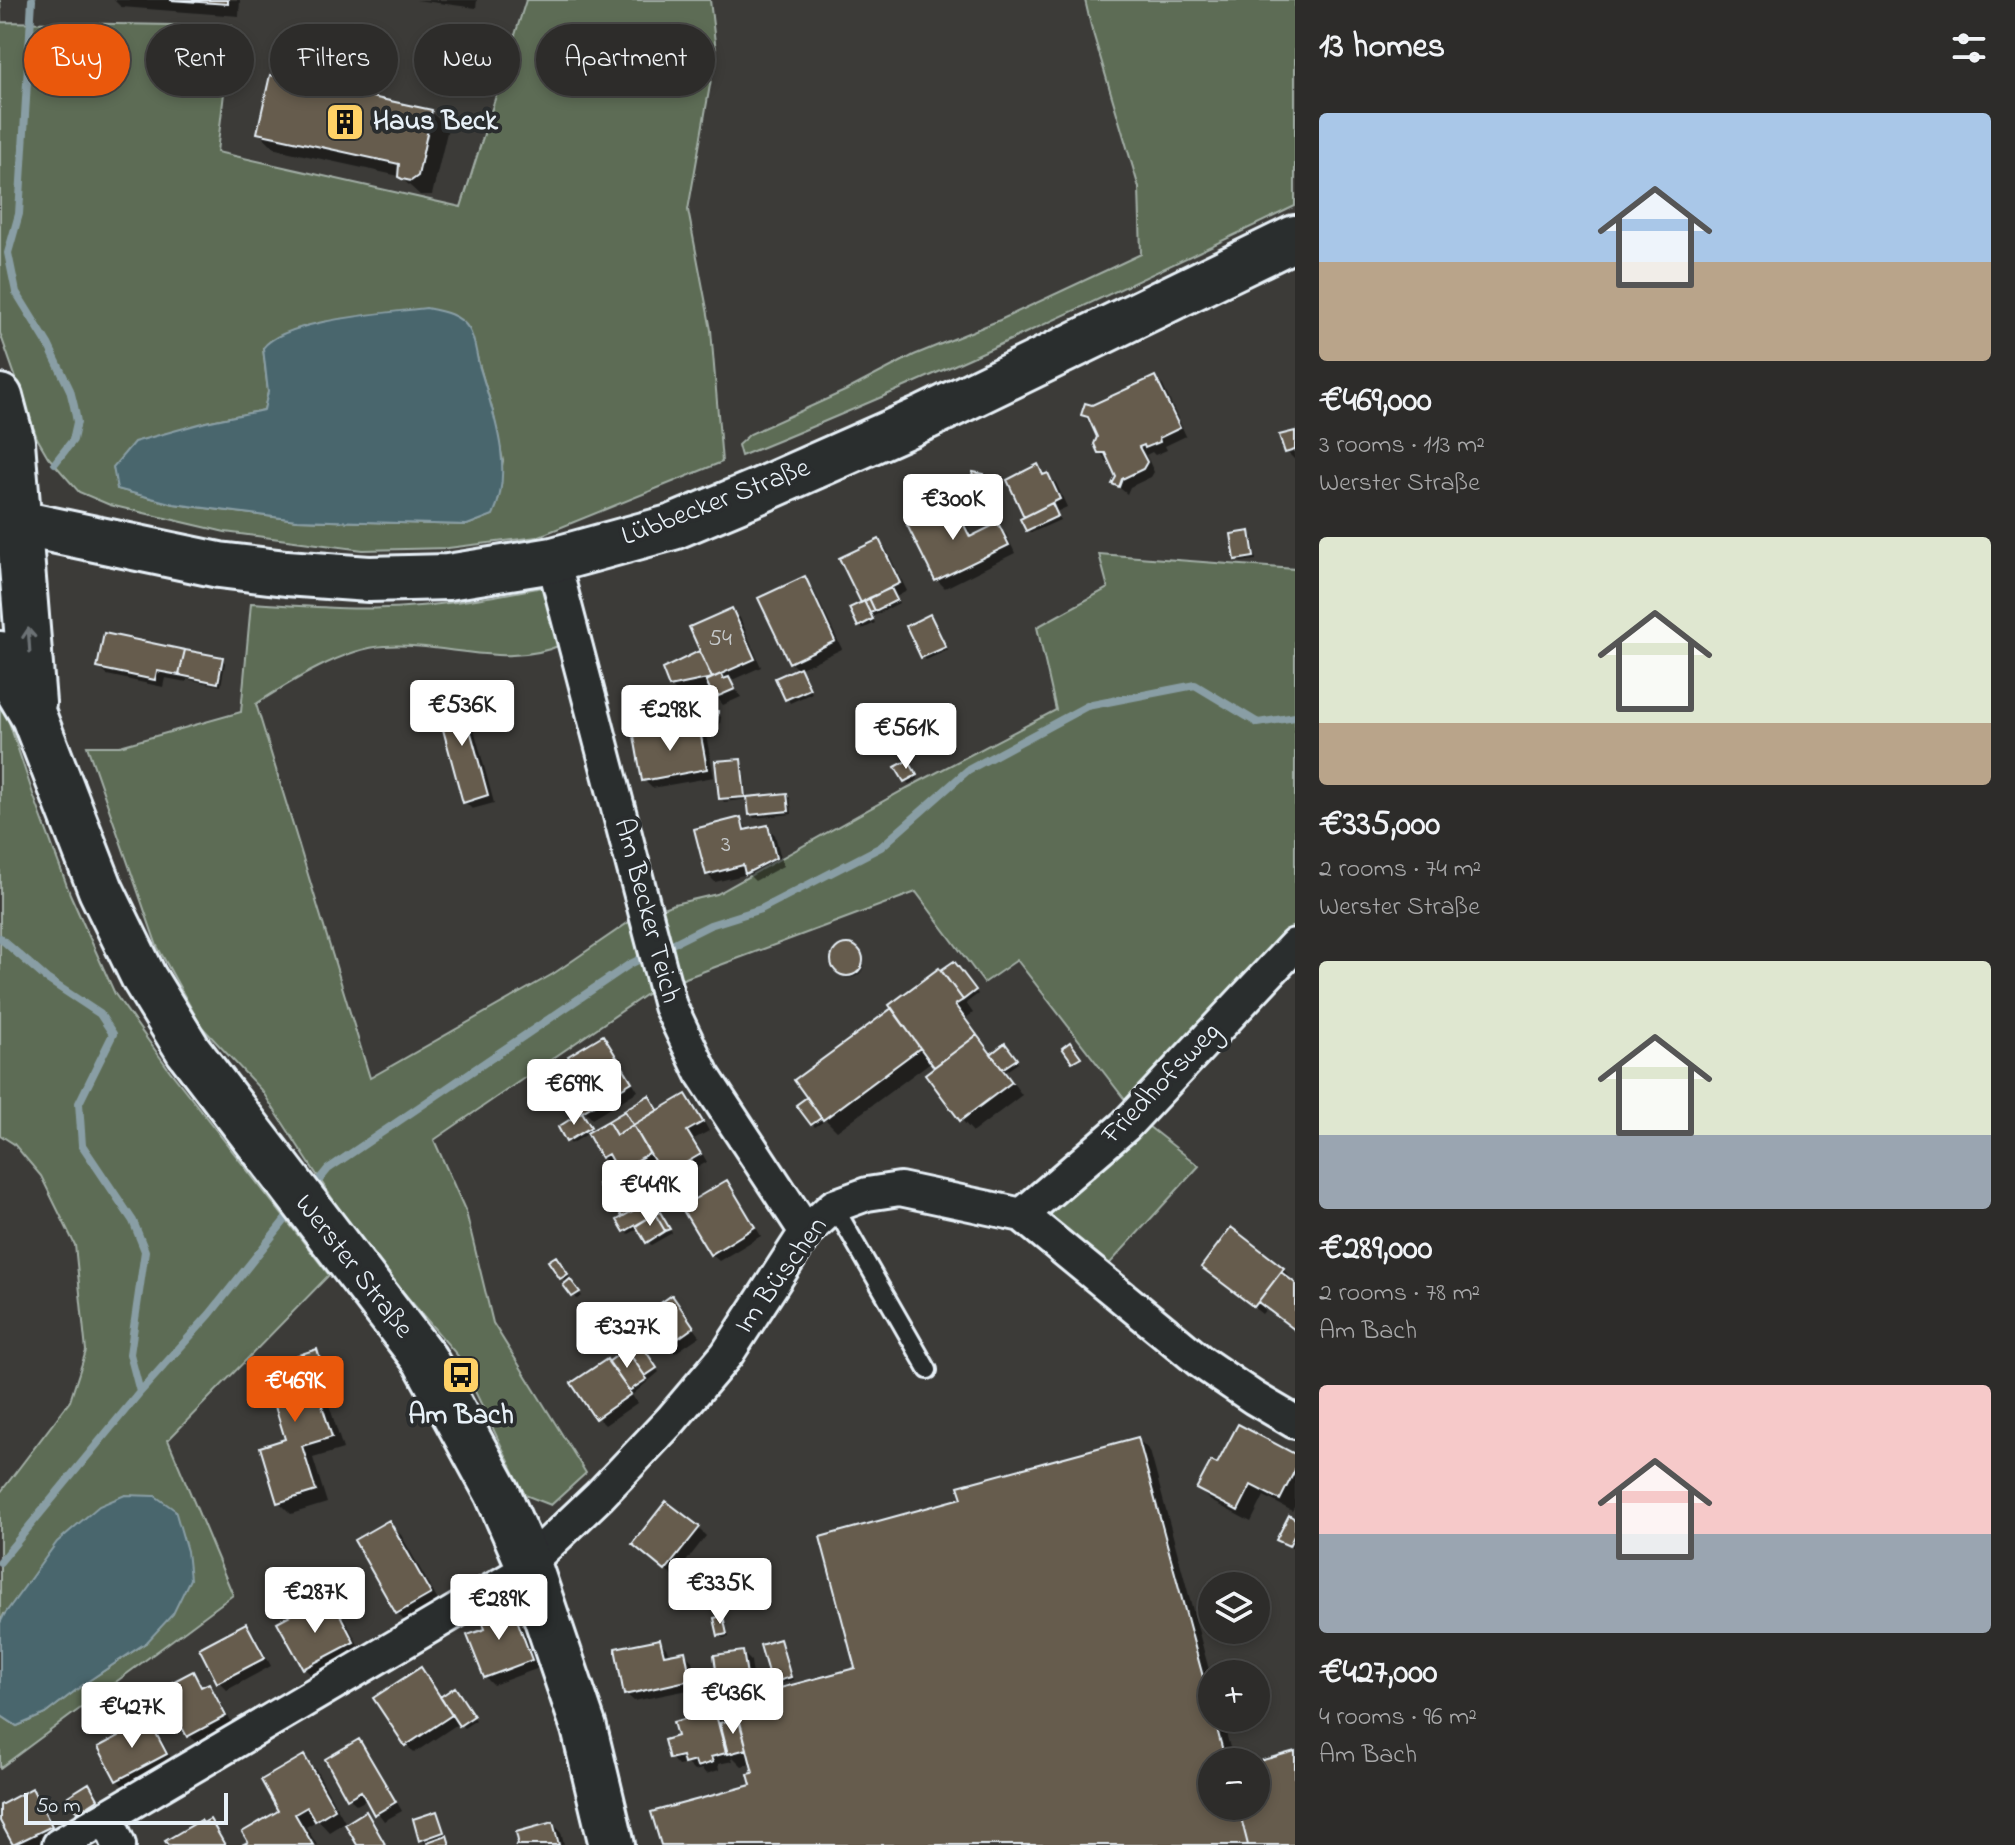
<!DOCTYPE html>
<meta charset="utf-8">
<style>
body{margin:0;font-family:"Indie Flower",sans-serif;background:#393836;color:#f1f3f6;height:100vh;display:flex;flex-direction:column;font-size:30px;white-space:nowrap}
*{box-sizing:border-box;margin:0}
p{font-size:26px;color:#a7a7a8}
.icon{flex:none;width:44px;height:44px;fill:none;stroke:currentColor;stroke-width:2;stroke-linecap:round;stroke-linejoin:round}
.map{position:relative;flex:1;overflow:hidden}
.details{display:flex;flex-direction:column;background:#2d2c2a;width:720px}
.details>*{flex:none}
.banner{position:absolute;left:24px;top:24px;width:760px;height:72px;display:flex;gap:16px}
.controls{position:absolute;left:1198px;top:1572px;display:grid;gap:16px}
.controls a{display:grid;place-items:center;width:72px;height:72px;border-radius:50%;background:#2d2c2a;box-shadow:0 4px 12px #0003,0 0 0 2px #484847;font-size:40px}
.scale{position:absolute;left:24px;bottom:20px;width:204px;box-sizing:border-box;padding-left:8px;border:4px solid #e8f1f8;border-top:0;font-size:22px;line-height:28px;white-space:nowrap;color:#e8f1f8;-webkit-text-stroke:6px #2a2d2e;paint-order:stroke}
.price{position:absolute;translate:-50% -68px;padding:0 18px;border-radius:8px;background:#fff;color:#222;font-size:26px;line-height:52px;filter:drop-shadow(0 2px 4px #0008)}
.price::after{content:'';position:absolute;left:50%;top:48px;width:24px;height:18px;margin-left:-12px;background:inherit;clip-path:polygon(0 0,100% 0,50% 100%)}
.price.current{background:#ea580c;color:#fff}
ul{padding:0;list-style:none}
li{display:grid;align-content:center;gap:16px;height:424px;padding:0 24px}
li span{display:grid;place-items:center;height:248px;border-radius:8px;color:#555}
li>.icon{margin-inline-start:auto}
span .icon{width:144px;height:144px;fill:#fffc;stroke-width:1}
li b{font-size:34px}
h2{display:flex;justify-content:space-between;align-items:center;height:96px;padding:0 24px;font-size:34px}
.tag{padding:0 28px;border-radius:36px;background:#2d2c2a;box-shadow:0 4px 12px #0003,0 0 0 2px #484847;font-size:28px;line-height:72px}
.tag.current{background:#ea580c;color:#fff}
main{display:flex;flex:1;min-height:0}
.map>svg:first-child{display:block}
.green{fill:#5d6c54;stroke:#a2aea6;stroke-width:2;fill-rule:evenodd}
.water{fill:#49666d;stroke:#899ea5;stroke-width:2}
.shadow{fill:#0007}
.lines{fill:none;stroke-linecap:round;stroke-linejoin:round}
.stream{stroke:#899ea5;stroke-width:8}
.building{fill:#665c4e;stroke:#e8f1f8;stroke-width:2}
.lane-casing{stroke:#e8f1f8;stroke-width:22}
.street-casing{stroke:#e8f1f8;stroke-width:38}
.secondary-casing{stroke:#e8f1f8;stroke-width:50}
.lane{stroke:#2a2d2e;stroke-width:16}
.street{stroke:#2a2d2e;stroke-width:32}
.secondary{stroke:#2a2d2e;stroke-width:44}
.oneway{stroke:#6c7275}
.labels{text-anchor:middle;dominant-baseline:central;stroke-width:8;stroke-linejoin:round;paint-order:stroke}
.number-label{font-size:24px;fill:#c8ccce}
.poi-label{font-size:28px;font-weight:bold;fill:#e8f1f8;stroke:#2a2d2e;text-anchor:start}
.street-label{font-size:28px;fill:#e8f1f8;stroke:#2a2d2e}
</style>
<main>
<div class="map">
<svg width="1295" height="1845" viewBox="0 0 1295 1845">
<rect width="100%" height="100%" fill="#3c3b38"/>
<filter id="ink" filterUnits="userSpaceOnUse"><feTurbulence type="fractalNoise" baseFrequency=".0125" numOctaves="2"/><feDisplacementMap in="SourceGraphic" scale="16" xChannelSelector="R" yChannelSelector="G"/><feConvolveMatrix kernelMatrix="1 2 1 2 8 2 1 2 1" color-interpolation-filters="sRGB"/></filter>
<g filter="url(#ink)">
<!-- green -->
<path class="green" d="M0,0L1,22L232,26L217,152L461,207L526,0H710L716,51L688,210L711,330L722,462L537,537L448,548L363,550L225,532L110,505L79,492L48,457L37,438L0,333ZM469,329L493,412L503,461L492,515L467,525L297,520L174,504L118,489L206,422L264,410L268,392L263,348Z
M1085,0H1295V206C1112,294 929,380 741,456L738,445L750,434L847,390L914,355L1000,320L1141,254L1139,188L1091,26Z
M1099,554L1295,569V951L1139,1119L1199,1166L1103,1271L1029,1213L1139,1118L1017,960L984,983L916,892L651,991L434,1140L466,1212L493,1323L586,1473L551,1505L525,1495L458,1356L362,1244L262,1091L201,1026L157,946L87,746H120L241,712L251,603C303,606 354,611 406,607C454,604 501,595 548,586L563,644C507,670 445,642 385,646C344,648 290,682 256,704L370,1078L553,974L635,918L674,904L717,894L907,788L1056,710L1037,627L1108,588Z
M0,695L33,794L70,894L115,994L170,1071L329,1275L168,1440L233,1595L0,1768V1715L17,1726L45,1714L84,1684L147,1642L4,1614L0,1623V1493L70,1401L86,1351L75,1245L41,1176L14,1144L0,1135Z"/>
<!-- water -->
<path class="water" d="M426,308C442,311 460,314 469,329C475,338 476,354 479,365C493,412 515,468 493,515L467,525L297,520L174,504L117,489L113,467L134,442L206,422L264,410L268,392L263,348C285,319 389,313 426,308Z
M125,1495L155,1496L175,1510L187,1551L190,1579L173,1614L147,1642L84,1684L45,1714L17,1726L0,1715V1623L4,1615L57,1542L99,1506Z"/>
<!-- shadow -->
<path class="shadow" d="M114,0H240L239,16L121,7Z
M416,0H477L476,8Z
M431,112L448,128L432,195H420L399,176L276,149L259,133Z
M1155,378L1163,386L1186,436L1165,446L1167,450L1155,455L1152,452L1146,455L1154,472L1151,477L1130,487L1127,494L1115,484L1118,477L1100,452L1099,437L1083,414L1092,408Z
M1295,433V460L1287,452Z
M1038,467L1056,483L1067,507L1056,512L1060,520L1031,533L1027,530L1028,517Z
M984,476L987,479L986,486L973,481Z
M952,505L960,513L973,538L998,526L1006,534L1015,553L945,588L937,580L910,526Z
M1250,533L1253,537L1256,560L1240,562L1237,559Z
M879,541L886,549L907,591L896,597L899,603L872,617L875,623L863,629L860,626Z
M804,579L812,587L842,649L799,669L812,693L790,703L778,679L798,670L790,662Z
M732,610L740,618L761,667L730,681L741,697L723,705L713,692L683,698L671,686L699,653L706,660Z
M933,620L948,650L926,660L923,657Z
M222,659L225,663L221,686L187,679V682L165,678L163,687L107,675L99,667Z
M459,695L467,703L494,803L472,809L464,801Z
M717,713L721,717L720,724L687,719L683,716Z
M698,727L706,735L714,777L652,788L644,780Z
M740,761L743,764L747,799L787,795L790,798L792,814L754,818L751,814L749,799L724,802L721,798Z
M911,766L918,779L909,784L905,781Z
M740,819L749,831L767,827L775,835L783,866L755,881L748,874L715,882L707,874Z
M834 963a15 15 0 1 1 30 0a15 15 0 1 1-30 0Z
M954,964L978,994L966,1003L973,1013L966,1018L993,1055L1008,1049L1018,1063L1005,1072L1022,1095L973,1132L961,1119L932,1061L837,1131L826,1120L815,1127L799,1106Z
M603,1037L610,1045L638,1091L592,1119L584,1111L564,1079L579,1070Z
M686,1096L694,1104L709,1131L694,1139L707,1162L672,1182L655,1162L641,1171L647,1182L638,1186L656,1216L663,1218L672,1233L651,1245L640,1228L629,1234L626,1231L625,1217L615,1200L612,1202L609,1199L621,1172L615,1162L610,1164L602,1157L589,1133L571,1144L568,1140L583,1114L594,1131L652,1101L659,1112Z
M726,1183L734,1190L761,1236L719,1261L711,1254Z
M551,1262H559L570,1278L568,1279L582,1296L577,1299Z
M1283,1269L1290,1277L1288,1280L1295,1285V1330L1267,1308L1262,1314L1211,1274Z
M672,1298L700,1336L675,1353L668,1345Z
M641,1347L659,1372L632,1395L637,1403L605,1425L597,1417L609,1364Z
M316,1352L328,1364L336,1388L325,1392L343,1449L313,1458L327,1503L291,1514L279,1502L288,1441Z
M1138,1439L1150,1451L1212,1681V1718H1222L1234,1762H1212V1806H1256V1764L1295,1753V1845H663L753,1786L756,1774L753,1763L742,1766L731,1755L733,1761L718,1764L719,1770L706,1774L702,1769L694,1771L687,1764L678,1766L671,1758L679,1738L714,1713L723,1724L741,1720L756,1711L752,1695L729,1699L721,1691L743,1653L751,1661L756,1696L858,1669L964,1500Z
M1295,1456V1506L1292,1511L1264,1496L1251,1522L1211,1501L1198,1489L1218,1467Z
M1295,1521V1543L1292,1548L1279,1540Z
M388,1522L401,1535L441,1606L409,1625L397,1613Z
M698,1528L706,1536L674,1577L643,1552Z
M504,1604L524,1628L539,1668L493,1685L485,1677L488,1630Z
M306,1608L315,1618L335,1608L343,1616L361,1650L312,1676L304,1668Z
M723,1618L726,1622L729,1637L723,1638L720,1635Z
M246,1626L254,1634L271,1666L227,1690L219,1682L202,1649Z
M659,1641L667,1649L669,1656L684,1653L692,1661L698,1688L634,1701L626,1694Z
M779,1641L783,1645L793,1680L776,1685L773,1682Z
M420,1670L442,1698L458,1693L476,1720L464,1728L459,1723L414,1753L406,1745Z
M192,1673L204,1688L208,1685L216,1693L232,1724L196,1743L189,1735Z
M149,1723L157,1731L173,1762L125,1788L117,1780Z
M359,1742L367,1750L402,1811L384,1821L368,1799L357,1805L349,1798Z
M303,1758L316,1770L345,1822L329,1832L318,1820L306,1827L317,1845H246L281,1812Z
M92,1789L100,1803L82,1814L79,1811Z
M32,1791L40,1799L58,1835L39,1845H15L0,1816V1808Z
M436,1813L445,1836L451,1845H430L429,1842L425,1843L421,1840Z
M366,1814L374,1822L387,1845H360Z
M210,1821L227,1845H170L203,1825Z
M553,1824L561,1832L564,1845H518Z"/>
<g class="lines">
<!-- stream -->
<path class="stream" d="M32,0L19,214L8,253L16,292L48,344L70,390L74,406L77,422L73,440L55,463
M0,938L47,979L100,1014L113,1034L79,1103L82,1145L133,1221L145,1251L130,1354L140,1392L0,1562
M662,949L710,925L761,909L881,847L968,770L1087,706L1195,685L1258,723L1295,717
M310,1191L328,1169L630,964L649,955
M140,1392L210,1314L293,1210"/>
</g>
<!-- building -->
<path class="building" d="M170,0H228V4Z
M270,75L432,110L418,176L411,181L402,179L398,177L399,164L257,133Z
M1155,376L1180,428L1159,438L1160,442L1145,448L1144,445L1139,447L1147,462L1143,469L1122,479L1119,487L1112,484L1116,477L1105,453H1098L1094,444L1097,437L1088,417L1081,415L1085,403L1092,405Z
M1295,431V450L1285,453L1279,435Z
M1038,464L1043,475L1048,473L1060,499L1024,517L1007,480Z
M973,472L984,474L983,484L971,481Z
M953,503L970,537L998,523L1009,545L935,581L907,525Z
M1052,503L1058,516L1026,531L1020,519Z
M1250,531L1254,557L1235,560L1231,534Z
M879,539L900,583L861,603L839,558Z
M805,576L835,641L789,663L758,598Z
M891,588L897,600L875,611L869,598Z
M869,598L875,611L870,613L864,601Z
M864,601L873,619L858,627L849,608Z
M732,608L755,659L712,678L689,627Z
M930,614L946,647L921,658L906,626Z
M104,633L185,650L179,675L157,671L155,680L97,668Z
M185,650L223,657L218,683L179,675Z
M699,651L712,678L669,687L662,669Z
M800,667L810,689L785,700L775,678Z
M721,674L723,679L729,677L735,689L714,698L706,681Z
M460,693L488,795L463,803L435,700Z
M683,706L718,711L717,722L681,717Z
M699,725L707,769L642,781L634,736Z
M741,759L745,797L719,799L715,761Z
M908,760L917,775L904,782L895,767Z
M787,793L789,811L749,815L747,797Z
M741,817L744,830L768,825L776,858L745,874L743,865L706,875L694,829Z
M831 960a16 16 0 1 1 32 0a16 16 0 1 1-32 0Z
M954,961L976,990L963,1000L941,970Z
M939,968L963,1000L955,1005L977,1035L934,1067L889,1005Z
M892,1008L920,1048L823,1120L794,1080Z
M603,1035L632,1082L582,1112L562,1078L576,1069L568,1056Z
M977,1035L1012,1082L960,1121L925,1074Z
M1070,1042L1081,1057L1072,1062L1062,1048Z
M1005,1043L1017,1059L1002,1069L991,1054Z
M686,1094L703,1122L687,1131L701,1154L663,1176L633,1125Z
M649,1095L658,1110L633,1125L624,1110Z
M807,1097L821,1118L811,1125L796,1105Z
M625,1111L633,1125L616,1135L608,1121Z
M582,1112L591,1127L566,1142L558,1127Z
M608,1121L616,1135L633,1125L649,1153L618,1172L608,1154L601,1158L587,1133Z
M636,1161L645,1178L607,1200L598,1184Z
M727,1180L755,1227L710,1255L681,1207Z
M637,1183L648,1202L622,1217L611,1198Z
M648,1202L655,1214L624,1232L617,1220Z
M660,1212L670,1229L665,1231L655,1214Z
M655,1214L665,1231L646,1243L636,1226Z
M1231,1227L1284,1268L1254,1307L1201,1267Z
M556,1256L568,1274L560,1279L548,1261Z
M1281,1272L1295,1283V1330L1258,1302Z
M570,1279L580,1292L572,1297L563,1285Z
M672,1295L694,1327L666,1347L644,1315Z
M641,1344L657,1368L645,1376L629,1353Z
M317,1349L325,1376L314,1380L332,1437L302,1446L316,1491L277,1503L260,1447L285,1439L270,1390L274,1389L267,1365Z
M626,1349L647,1379L629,1391L608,1362Z
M607,1359L631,1394L595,1419L571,1383Z
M1238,1424L1295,1454V1470L1280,1500L1251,1485L1238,1511L1196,1489L1211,1461L1217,1464Z
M1138,1437L1212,1710V1718H1214L1226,1762H1212V1806H1238L1248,1845H661L651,1812L751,1785L748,1774L753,1773L738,1714L754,1710L750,1696L855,1668L820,1537L962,1498L958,1486Z
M666,1501L700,1527L665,1571L632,1544Z
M1289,1515L1295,1519V1534L1289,1546L1276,1540Z
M389,1520L431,1594L396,1614L354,1540Z
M504,1601L511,1619L516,1617L532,1660L484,1678L467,1635L485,1629L479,1611Z
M335,1605L354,1642L303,1669L277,1622L307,1606L313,1617Z
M723,1616L727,1634L718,1636L714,1618Z
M246,1623L265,1658L217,1683L199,1648Z
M660,1639L664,1655L685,1651L691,1680L624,1695L615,1648Z
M780,1639L791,1677L771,1683L760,1645Z
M743,1651L749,1687L719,1692L714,1655Z
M421,1667L452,1715L405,1746L373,1698Z
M193,1671L201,1687L209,1683L226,1716L187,1737L161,1688Z
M455,1687L474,1716L459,1726L440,1697Z
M715,1711L726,1753L711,1757L713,1762L697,1767L695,1761L684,1764L682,1756L669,1759L664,1740L677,1736L673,1722Z
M738,1718L747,1749L728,1754L720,1723Z
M149,1720L167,1754L116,1781L98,1747Z
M359,1739L396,1802L374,1815L361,1791L347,1799L325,1759Z
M1295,1751V1845H1248L1238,1806H1256V1762Z
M304,1755L335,1809L315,1821L307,1807L295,1814L313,1845H242L248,1842L242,1832L278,1811L261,1780Z
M89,1783L98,1799L78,1812L68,1796Z
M32,1788L52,1826L13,1845L0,1821V1805Z
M366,1811L385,1844L383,1845H357L345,1824Z
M437,1811L444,1832L419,1841L413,1819Z
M210,1819L225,1845H168L165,1841L201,1820L203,1823Z
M553,1822L559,1845H516L518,1841L516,1832Z
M447,1835L450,1845H428L427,1842Z"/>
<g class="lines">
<!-- lane casing -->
<g class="lane-casing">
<path id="lane" d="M834,1206L928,1370"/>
</g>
<!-- street casing -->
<g class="street-casing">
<path id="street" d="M553,560L670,1006L703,1075L806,1232
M1022,1215L1125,1126L1295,945
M107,1818L119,1845
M59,1845L514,1577L600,1495L671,1420L727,1354L806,1232L834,1206L867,1194L900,1189L1022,1215L1201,1362L1254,1398L1295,1422"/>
</g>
<!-- secondary casing -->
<g class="secondary-casing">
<path id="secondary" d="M0,397L12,442L33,703
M0,519L219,565L286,573L369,579L448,577L553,560L673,527L759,491L926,417L1295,238
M0,654L6,670L34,717L101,890L144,978L188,1050L425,1360L497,1492L528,1563L584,1728L612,1845"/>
</g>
<!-- lane -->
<use href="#lane" class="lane"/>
<!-- street -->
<use href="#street" class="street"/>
<!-- secondary -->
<use href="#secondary" class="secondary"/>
</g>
<!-- one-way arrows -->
<defs><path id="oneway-shaft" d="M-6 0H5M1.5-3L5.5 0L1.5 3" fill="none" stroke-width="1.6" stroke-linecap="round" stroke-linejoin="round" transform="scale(2)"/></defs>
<use class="oneway" href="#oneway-shaft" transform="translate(29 640) rotate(-94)"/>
</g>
<!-- icons -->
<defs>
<g id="building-square" transform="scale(2)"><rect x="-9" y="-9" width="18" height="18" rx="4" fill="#ffd166" stroke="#2a2d2e"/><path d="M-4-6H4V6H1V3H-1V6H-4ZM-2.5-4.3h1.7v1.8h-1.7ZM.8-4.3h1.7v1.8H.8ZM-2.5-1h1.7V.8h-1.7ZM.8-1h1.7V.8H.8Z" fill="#111"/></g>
<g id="bus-square" transform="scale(2)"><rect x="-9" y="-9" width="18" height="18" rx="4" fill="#ffd166" stroke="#2a2d2e"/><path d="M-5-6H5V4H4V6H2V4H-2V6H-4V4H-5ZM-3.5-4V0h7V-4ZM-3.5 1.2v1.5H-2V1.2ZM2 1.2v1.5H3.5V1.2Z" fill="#111"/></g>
</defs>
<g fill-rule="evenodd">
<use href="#building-square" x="345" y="122"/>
<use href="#bus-square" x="461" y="1375"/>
</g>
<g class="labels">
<!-- number labels -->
<g class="number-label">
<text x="720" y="639">54</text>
<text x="726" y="845">3</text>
</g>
<!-- poi labels -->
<g class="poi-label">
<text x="373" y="122">Haus Beck</text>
<text x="461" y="1416" text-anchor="middle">Am Bach</text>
</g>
<!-- street labels -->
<g class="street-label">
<text transform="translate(716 503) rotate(-21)">Lübbecker Straße</text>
<text transform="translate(646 911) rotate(75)">Am Becker Teich</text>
<text transform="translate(1162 1084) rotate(-46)">Friedhofsweg</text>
<text transform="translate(353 1267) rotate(52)">Werster Straße</text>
<text transform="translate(782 1276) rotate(-54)">Im Büschen</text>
</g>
</g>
</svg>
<div class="controls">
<a><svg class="icon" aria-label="layers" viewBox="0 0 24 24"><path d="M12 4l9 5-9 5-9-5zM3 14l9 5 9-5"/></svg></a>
<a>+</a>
<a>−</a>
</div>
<div class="scale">50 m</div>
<b class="price" style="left:953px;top:542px">€300K</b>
<b class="price" style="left:462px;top:748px">€536K</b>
<b class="price" style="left:670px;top:753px">€298K</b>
<b class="price" style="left:906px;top:771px">€561K</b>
<b class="price" style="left:574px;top:1127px">€699K</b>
<b class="price" style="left:650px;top:1228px">€449K</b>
<b class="price" style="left:627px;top:1370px">€327K</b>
<b class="price current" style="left:295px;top:1424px">€469K</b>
<b class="price" style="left:720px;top:1626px">€335K</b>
<b class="price" style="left:315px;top:1635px">€287K</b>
<b class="price" style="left:499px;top:1642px">€289K</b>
<b class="price" style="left:733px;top:1736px">€436K</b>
<b class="price" style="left:132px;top:1750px">€427K</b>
<div class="banner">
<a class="tag current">Buy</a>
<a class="tag">Rent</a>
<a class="tag">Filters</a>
<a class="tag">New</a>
<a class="tag">Apartment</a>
</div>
</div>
<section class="details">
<h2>13 homes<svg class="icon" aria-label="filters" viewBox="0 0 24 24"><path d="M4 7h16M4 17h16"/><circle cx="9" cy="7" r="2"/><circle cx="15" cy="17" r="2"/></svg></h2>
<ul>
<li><span style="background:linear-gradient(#a9c7e8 60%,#b9a48a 0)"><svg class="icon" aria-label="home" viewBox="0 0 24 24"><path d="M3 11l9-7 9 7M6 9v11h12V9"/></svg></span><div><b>€469,000</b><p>3 rooms · 113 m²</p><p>Werster Straße</p></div></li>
<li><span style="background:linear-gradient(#dfe7d0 75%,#b9a48a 0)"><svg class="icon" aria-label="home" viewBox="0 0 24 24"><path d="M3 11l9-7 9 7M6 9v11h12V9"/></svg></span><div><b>€335,000</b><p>2 rooms · 74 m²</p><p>Werster Straße</p></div></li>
<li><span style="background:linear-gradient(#dfe7d0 70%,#9aa5b1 0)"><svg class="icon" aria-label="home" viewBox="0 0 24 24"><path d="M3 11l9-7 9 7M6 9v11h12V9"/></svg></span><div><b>€289,000</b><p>2 rooms · 78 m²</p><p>Am Bach</p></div></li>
<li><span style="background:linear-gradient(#f6c9c9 60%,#9aa5b1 0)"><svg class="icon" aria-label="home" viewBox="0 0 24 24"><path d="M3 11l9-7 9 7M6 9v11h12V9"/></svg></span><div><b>€427,000</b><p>4 rooms · 96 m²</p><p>Am Bach</p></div></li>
</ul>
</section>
</main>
